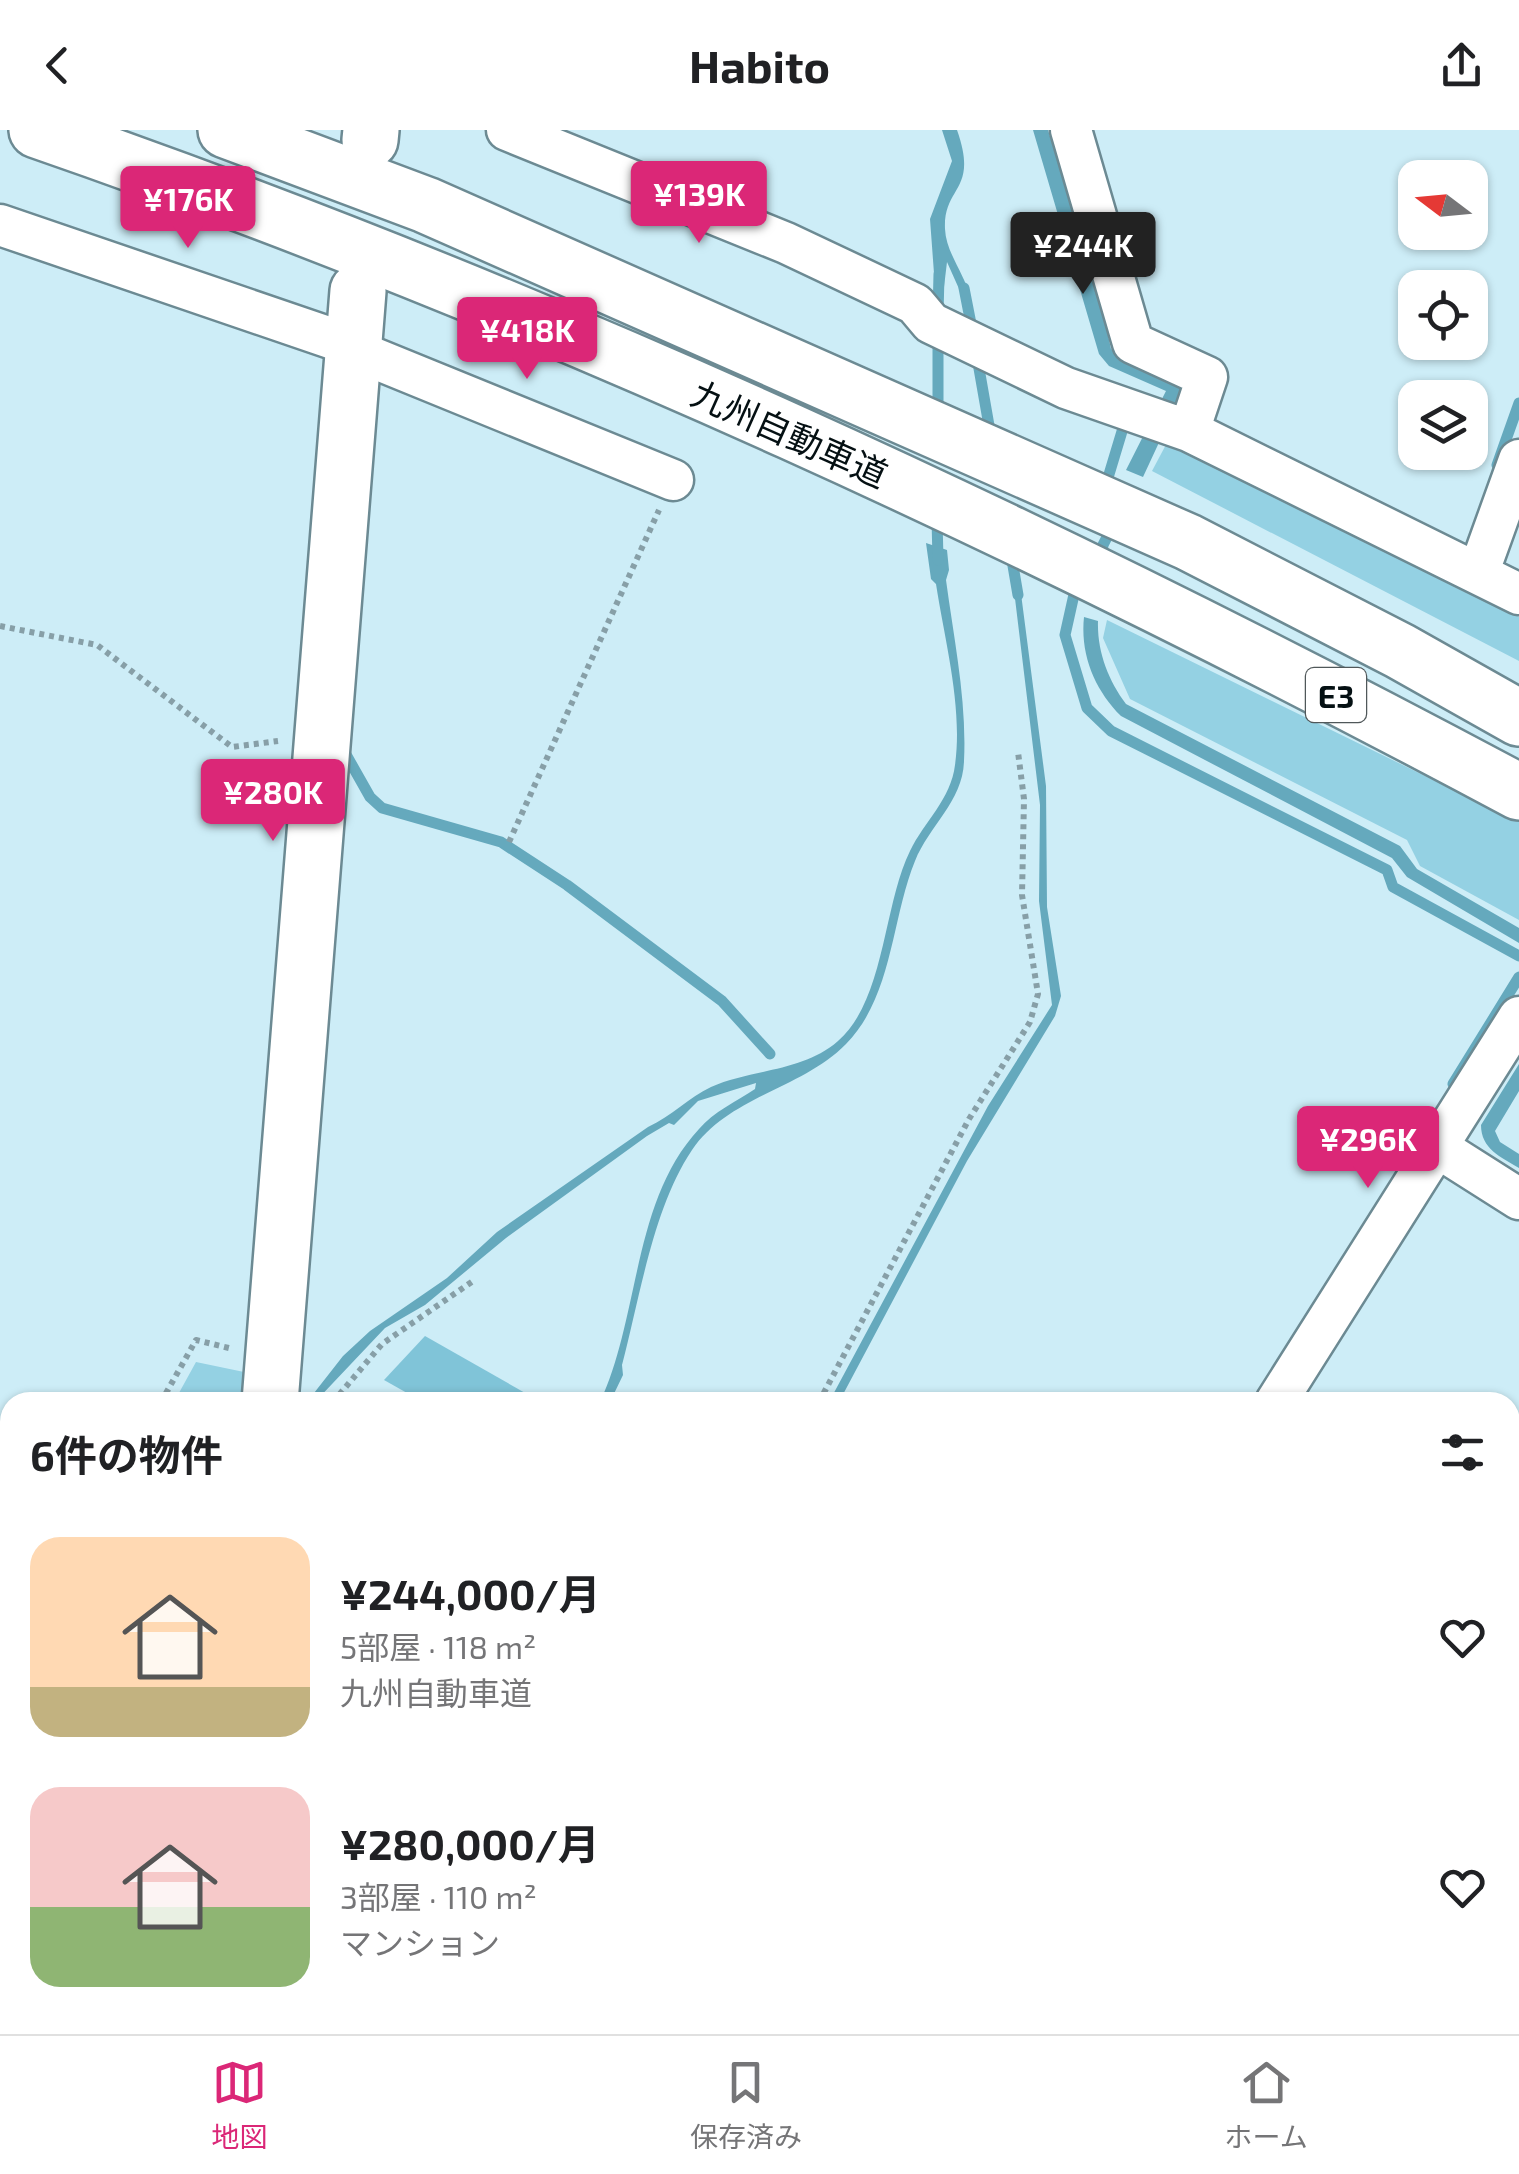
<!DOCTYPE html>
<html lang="ja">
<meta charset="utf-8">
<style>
body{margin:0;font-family:"Exo 2","Noto Sans JP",sans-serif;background:#f6f6f6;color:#202124;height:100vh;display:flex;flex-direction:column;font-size:38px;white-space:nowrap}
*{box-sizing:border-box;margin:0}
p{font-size:32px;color:#757577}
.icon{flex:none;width:55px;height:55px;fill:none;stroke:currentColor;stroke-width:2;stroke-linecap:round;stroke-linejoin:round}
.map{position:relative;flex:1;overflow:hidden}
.details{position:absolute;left:0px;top:1262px;width:1520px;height:642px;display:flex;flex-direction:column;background:#fff;border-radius:30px 30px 0 0;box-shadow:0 2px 8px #0004}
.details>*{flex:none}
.needle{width:65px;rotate:286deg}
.controls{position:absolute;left:1398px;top:30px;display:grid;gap:20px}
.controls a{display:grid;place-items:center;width:90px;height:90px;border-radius:20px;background:#fff;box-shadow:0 2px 8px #0004;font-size:50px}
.price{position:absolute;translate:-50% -85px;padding:0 22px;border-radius:10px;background:#db2777;color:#fff;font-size:32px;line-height:65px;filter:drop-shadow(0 2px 5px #0008)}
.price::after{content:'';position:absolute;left:50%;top:60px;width:30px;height:22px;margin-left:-15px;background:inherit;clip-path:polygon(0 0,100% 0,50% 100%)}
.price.on{background:#222;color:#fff}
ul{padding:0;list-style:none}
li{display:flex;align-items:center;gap:30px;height:250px;padding:0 30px}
li span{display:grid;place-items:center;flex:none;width:280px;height:200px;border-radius:30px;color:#555}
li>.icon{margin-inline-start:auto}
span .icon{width:120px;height:120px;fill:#fffc;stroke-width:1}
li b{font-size:42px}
h2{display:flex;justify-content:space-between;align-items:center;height:120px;padding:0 30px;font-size:42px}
header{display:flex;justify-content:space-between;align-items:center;height:130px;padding:0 30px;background:#fff;font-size:45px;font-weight:700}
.dock{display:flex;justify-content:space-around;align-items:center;height:140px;border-top:2px solid #e0e0e0;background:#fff;font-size:28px;color:#757577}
.dock a{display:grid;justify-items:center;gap:5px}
.dock .on{color:#db2777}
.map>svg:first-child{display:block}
.green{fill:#94d1e3}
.forest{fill:#80c4d8}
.water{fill:#65a9bd}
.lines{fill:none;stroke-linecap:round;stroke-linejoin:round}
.stream{stroke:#65a9bd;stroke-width:11}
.building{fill:#5b7881}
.street-casing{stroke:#6c8a93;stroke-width:45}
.secondary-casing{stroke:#6c8a93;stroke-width:60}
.highway-casing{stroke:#6c8a93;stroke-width:60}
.path{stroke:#879fa7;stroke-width:6;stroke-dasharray:5 5;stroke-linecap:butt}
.street{stroke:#fff;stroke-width:40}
.secondary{stroke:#fff;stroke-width:55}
.highway{stroke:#fff;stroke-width:55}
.labels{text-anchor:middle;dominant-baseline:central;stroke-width:9;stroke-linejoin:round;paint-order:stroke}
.shield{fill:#fff;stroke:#50585a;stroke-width:2.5}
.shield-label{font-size:32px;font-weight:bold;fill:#051013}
.street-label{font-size:35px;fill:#051013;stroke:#fff}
</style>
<header><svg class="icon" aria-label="back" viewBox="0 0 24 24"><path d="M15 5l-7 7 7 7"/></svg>Habito<svg class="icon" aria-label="share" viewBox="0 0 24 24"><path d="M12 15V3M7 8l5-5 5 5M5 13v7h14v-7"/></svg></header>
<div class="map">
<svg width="1519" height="1904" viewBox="0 0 1519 1904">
<rect width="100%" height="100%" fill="#cdedf7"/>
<!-- green -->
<path class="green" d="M1169,309L1519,487V531L1152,341Z
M1107,490L1519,692V790L1420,736L1407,710L1130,569L1103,508Z
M196,1232L244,1242L240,1272H174Z"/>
<!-- forest -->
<path class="forest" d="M425,1206L541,1272H423L384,1250Z"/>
<!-- water -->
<path class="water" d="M942,0H957C979,62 943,55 945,99C946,123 965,144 970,167L964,170L947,132L944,157H935L930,89L952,31Z
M1033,0H1048L1099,163L1111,219L1188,250L1143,347L1126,340L1166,261L1109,236L1099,224Z
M926,413L947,420L949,440L946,450C954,510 967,571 964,631C963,671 929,696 915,731C891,790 893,866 846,914C802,959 729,966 692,1020C653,1078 640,1167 622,1235L623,1245L610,1272H600C640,1187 632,1071 699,999C713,982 737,971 755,959L756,953L698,971L674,995L669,993L647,1006L506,1108L425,1175L385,1198L315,1272H307L343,1226L370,1201L447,1148L497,1102L648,997C672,986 689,967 711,957C751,939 803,942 838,911C885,870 883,776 910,721C924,692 951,669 955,635C963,577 945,512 936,454L931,449Z
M1013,452L1020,456L1046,656L1047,777L1061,866L1055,886L967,1031L839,1272H829L988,976L1052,875L1039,771L1040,675Z
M1084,487L1098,491C1097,521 1108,550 1126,574L1400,716L1417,739L1519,798V813L1407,747L1392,728L1121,586C1095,560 1080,525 1084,487Z
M1519,934V961L1495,1001L1500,1012L1519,1024V1038C1501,1027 1481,1019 1481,995Z"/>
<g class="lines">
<!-- stream -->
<path class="stream" d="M964,158L973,204
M938,185L939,144
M977,227L991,307
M938,285V204
M1497,335L1519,273
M1104,361L1123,298
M937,389L938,430
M1011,424L1018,465
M1101,432L1103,415L1114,393
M1077,451L1065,505L1087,578L1111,601L1387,740L1393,757L1519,826
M344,621L370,667L382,678L501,712L567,755L722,871L770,924
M1453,954L1519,847
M1510,1727L1519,1712
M1400,1904L1405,1895"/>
</g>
<!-- building -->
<path class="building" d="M10,1882V1895H54L50,1904H0V1895Z
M445,1895H493L487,1904H460Z
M504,1895H553L547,1904H499Z
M557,1895H609L604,1904H552Z
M611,1895H653L647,1904H606Z
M658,1895H699L694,1904H653Z
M709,1895H762L757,1904H704Z
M767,1895H808L803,1904H761Z
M810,1895H852L846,1904H805Z
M968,1895H987L1001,1904H962Z
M1030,1895H1381L1375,1904H1045Z"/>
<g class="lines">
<!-- street casing -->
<g class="street-casing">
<path id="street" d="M507,0L786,113L915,174L931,193L1066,258L1189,301L1519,464
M1071,0L1133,213L1207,247L1189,301
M0,95L354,216
M354,220L673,350
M1479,441L1519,330
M1437,1017L1519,1069
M1276,1272L1519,887
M433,1895L439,1904
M878,1904L884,1895"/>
</g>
<!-- secondary casing -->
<g class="secondary-casing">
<path id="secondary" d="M370,10L371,0
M270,1272L358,161
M219,1904L220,1895"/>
</g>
<!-- highway casing -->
<g class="highway-casing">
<path id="highway" d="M37,0C548,177 1042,407 1519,662
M226,0L426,75L1188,412L1400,521L1519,588"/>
</g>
<!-- path -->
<path class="path" d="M0,496L97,515L232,617L278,611
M509,712L659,380
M161,1272L196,1210L233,1219
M333,1272L382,1214L473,1151
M819,1272L969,989L1030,892L1038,864L1022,765L1024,669L1018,622
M0,1383L10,1391
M0,1565L10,1547"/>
<!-- street -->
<use href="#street" class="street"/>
<!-- secondary -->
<use href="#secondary" class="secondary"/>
<!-- highway -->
<use href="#highway" class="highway"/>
</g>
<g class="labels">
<!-- shield labels -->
<rect class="shield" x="1306" y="538" width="60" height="54" rx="8"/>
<g class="shield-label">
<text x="1336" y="565">E3</text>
</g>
<!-- street labels -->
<g class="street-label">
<text transform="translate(790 303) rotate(24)">九州自動車道</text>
</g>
</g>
</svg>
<div class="controls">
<a><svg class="needle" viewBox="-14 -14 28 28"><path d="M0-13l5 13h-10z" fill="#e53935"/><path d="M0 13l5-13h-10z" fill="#757577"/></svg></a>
<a><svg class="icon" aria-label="locate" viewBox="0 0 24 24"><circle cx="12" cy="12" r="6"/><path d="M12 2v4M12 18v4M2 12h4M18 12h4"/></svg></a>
<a><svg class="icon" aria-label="layers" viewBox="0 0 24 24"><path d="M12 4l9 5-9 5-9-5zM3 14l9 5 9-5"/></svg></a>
</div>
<b class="price" style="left:699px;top:116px">¥139K</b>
<b class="price" style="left:188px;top:121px">¥176K</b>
<b class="price on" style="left:1083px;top:167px">¥244K</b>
<b class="price" style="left:527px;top:252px">¥418K</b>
<b class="price" style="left:273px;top:714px">¥280K</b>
<b class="price" style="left:1368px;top:1061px">¥296K</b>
<section class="details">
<h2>6件の物件<svg class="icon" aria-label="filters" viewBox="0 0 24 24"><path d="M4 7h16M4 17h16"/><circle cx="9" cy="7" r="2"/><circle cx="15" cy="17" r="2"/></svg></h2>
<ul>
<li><span style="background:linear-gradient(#ffd9b3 75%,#c2b280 0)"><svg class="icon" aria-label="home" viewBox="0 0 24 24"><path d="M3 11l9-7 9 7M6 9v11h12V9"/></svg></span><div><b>¥244,000/月</b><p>5部屋 · 118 m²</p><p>九州自動車道</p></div><svg class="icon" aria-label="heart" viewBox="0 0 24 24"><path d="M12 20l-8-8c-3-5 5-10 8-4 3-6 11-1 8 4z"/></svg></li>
<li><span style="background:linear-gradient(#f6c9c9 60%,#8fb573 0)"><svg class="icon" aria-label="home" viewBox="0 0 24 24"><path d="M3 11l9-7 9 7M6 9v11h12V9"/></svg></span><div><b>¥280,000/月</b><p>3部屋 · 110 m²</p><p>マンション</p></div><svg class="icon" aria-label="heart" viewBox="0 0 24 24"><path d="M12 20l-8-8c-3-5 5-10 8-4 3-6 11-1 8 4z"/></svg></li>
</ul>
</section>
</div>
<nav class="dock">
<a class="on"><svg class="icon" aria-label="map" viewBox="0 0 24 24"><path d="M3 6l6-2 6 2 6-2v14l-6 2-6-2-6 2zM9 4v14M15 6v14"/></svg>地図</a>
<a><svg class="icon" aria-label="saved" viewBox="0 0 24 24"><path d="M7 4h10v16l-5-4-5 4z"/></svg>保存済み</a>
<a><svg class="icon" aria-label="home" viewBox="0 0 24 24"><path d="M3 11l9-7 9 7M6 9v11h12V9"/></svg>ホーム</a>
</nav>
